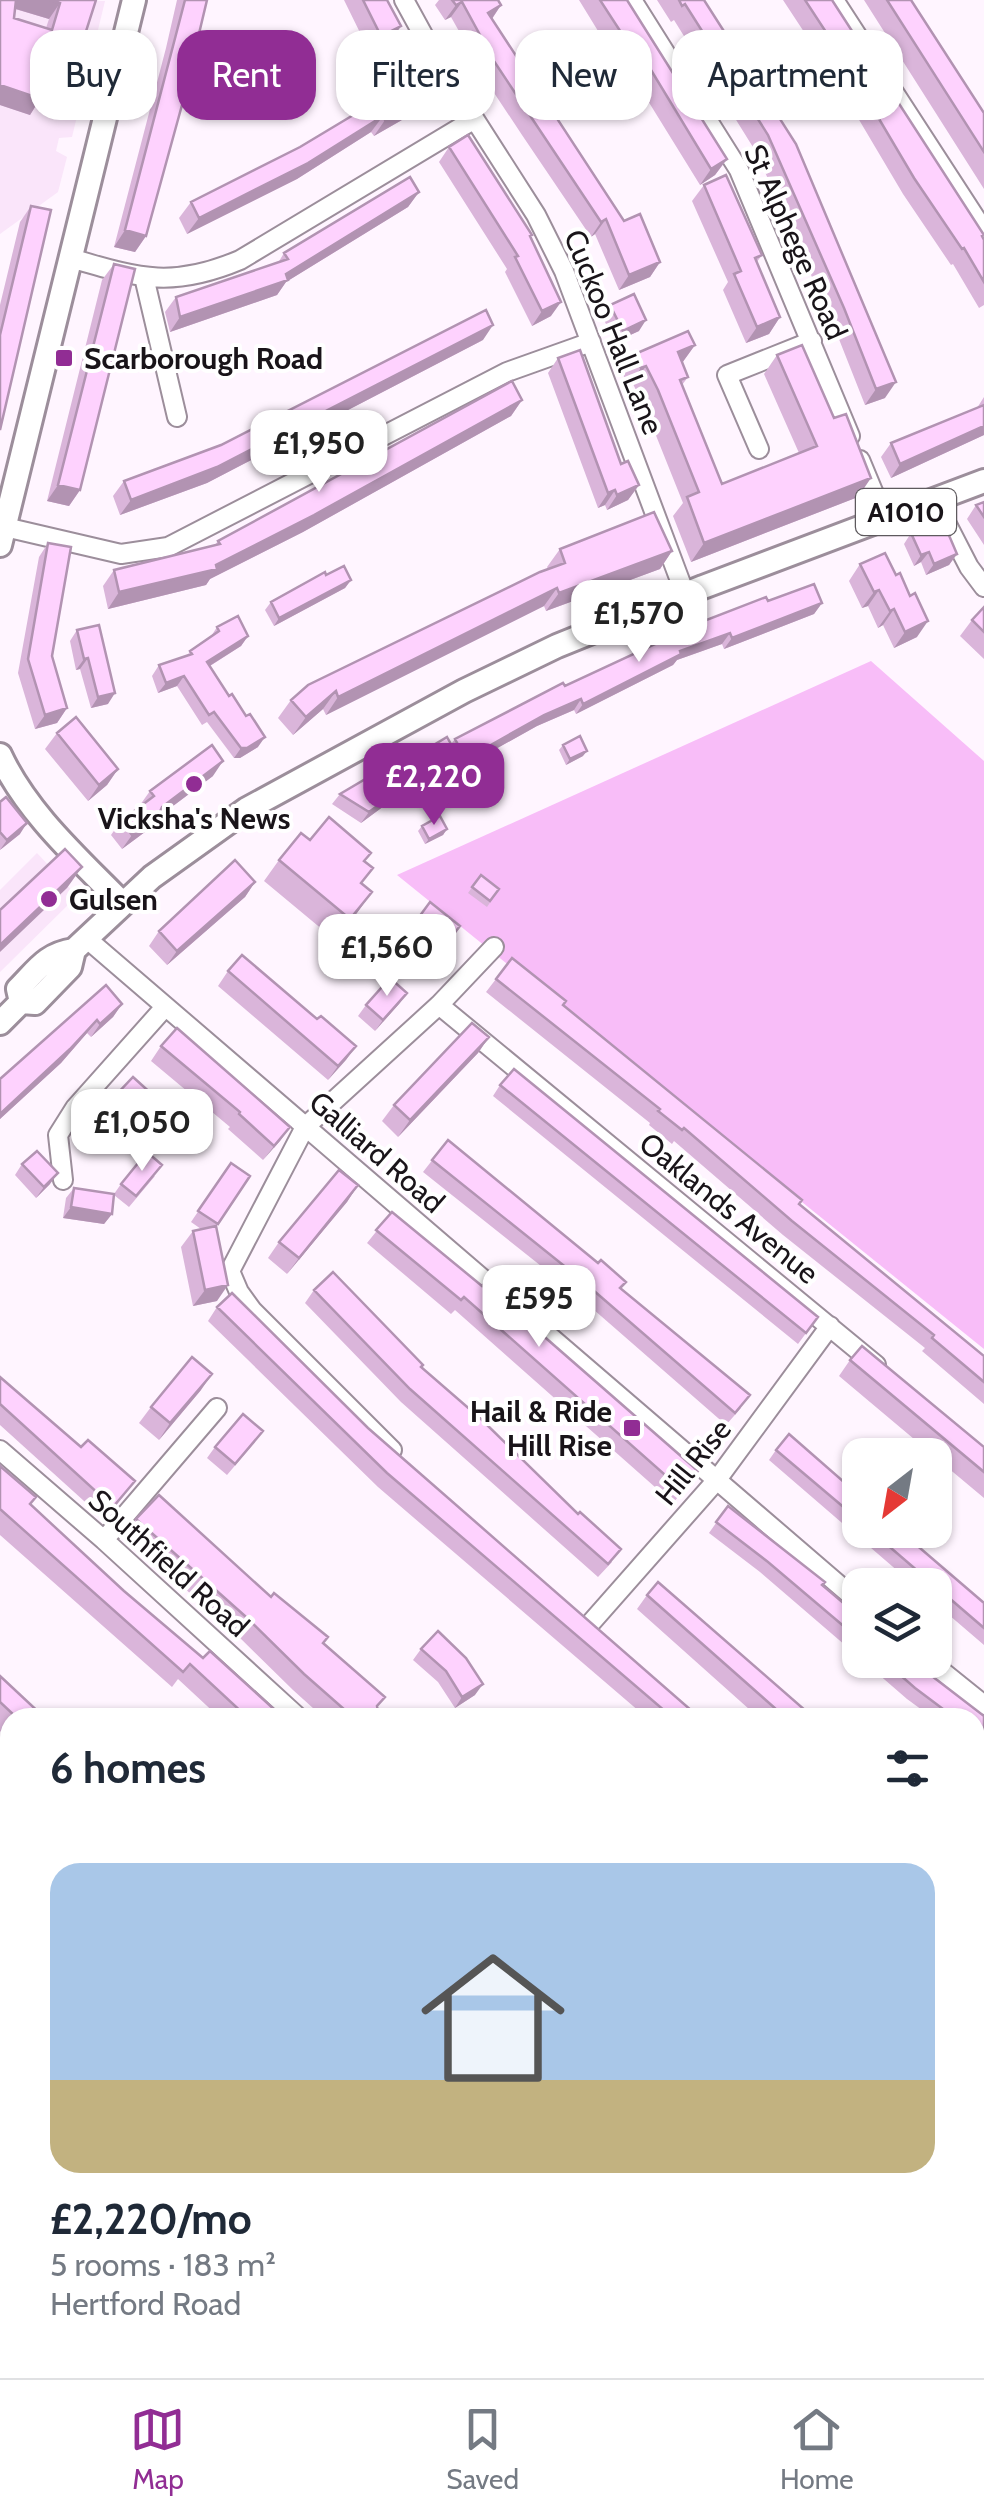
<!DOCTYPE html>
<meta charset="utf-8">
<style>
body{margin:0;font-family:Cabin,sans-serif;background:#f6f6f7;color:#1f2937;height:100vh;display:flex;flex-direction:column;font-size:38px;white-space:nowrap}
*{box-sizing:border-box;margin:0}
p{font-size:32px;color:#747a83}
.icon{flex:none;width:55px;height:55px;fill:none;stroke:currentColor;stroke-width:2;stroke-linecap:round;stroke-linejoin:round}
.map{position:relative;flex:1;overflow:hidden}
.drawer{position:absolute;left:0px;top:1708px;width:985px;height:672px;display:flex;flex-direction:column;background:#fff;border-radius:30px 30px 0 0;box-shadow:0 2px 8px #0004}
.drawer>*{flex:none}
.guide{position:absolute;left:30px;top:30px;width:925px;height:90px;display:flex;gap:20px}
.needle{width:65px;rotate:211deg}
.tools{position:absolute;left:842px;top:1438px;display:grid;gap:20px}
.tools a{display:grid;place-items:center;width:110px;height:110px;border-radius:20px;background:#fff;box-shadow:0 2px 8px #0004;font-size:50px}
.price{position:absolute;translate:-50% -85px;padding:0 22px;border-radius:20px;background:#fff;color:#222;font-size:32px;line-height:65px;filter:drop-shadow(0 2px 5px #0008)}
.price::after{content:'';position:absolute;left:50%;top:60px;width:30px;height:22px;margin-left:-15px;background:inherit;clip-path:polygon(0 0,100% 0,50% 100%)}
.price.active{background:#912d94;color:#fff}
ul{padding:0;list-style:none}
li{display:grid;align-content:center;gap:20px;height:530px;padding:0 50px}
li span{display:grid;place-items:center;height:310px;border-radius:30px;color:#555}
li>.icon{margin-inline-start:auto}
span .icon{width:180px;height:180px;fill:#fffc;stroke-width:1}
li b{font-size:42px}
h2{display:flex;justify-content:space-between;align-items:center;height:120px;padding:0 50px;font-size:42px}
.tag{padding:0 35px;border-radius:30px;background:#fff;box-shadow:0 2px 8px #0004;font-size:35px;line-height:90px}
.tag.active{background:#912d94;color:#fff}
.tabs{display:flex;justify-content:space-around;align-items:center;height:140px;border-top:2px solid #e0e1e3;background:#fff;font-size:28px;color:#747a83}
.tabs a{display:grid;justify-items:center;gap:5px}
.tabs .active{color:#912d94}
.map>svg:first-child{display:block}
.built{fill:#fae5fa}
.green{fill:#f8bdf8}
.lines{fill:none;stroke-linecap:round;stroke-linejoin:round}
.minor-casing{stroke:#9c8e9b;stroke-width:22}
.major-casing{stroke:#9c8e9b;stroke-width:28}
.minor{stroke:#fff;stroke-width:18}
.major{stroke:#fff;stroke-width:22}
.rail{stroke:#342f34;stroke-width:5;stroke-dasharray:5 10;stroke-linecap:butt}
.wall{fill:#dab5da;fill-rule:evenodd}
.shaded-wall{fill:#b293b2}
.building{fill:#fed2fe;stroke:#b293b2;stroke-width:2.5}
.poi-dot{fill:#912d94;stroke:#fff;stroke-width:4}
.labels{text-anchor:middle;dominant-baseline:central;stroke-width:8;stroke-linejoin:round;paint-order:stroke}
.shield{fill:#fff;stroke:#5e5a5e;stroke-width:2.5}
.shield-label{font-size:28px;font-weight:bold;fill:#191419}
.street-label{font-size:30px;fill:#191419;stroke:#fff}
.poi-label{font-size:30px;font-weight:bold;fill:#191419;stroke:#fff;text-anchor:start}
</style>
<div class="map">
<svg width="984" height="2378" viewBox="0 0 984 2378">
<rect width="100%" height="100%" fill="#fff5ff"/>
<!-- built -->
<path class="built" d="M0,0L105,1L72,137L59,138L56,151L67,157L58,192L0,234Z
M37,853L77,896L0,972V890Z"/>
<!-- green -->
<path class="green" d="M871,661L984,761V1349L397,875Z"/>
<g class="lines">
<!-- minor casing -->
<g class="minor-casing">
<path id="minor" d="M404,0L438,62L536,215L564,271L685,594
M632,0L739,170L850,436
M834,0L984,231
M70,258C139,278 171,289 240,260L473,120
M144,277L177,417
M759,449L727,375L812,341
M860,460L885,520
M935,501L969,567L984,587
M5,527L121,554L168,547L507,372L591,342
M86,938L860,1603
M439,1005L876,1365
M63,1180L58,1135L75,1108L165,1007
M0,1450L104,1540L299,1718
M392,1450L252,1310L239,1292L230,1271L305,1127L439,1005L494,947
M104,1540L217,1408
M589,1625L716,1481L830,1326
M928,1660L984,1705
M0,1778L10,1787
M975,1938L984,1919
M0,2168L10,2179
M975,2231L984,2229
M25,2378L33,2370
M248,2378L256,2370
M472,2378L481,2370"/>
</g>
<!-- major casing -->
<g class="major-casing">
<path id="major" d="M0,545L134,0
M0,755C27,813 78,858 122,903
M21,1002L18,989C37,970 46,954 74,950
M0,1023L21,1002L35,1003L70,967L74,950L152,877L247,809L464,691L557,646L703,587L984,481"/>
</g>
<!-- minor -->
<use href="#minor" class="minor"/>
<!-- major -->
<use href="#major" class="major"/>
<!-- rail -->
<path class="rail" d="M975,2353L984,2350
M900,2378L922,2370
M928,2378L953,2370"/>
</g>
<!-- wall -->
<path class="wall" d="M0,0H96L54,113L35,107L30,115L0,105ZM15,9L49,19L46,28L14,18Z
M177,0H207L146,236L135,252L114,247L166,48Z
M344,0H387L401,26L390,42L370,53Z
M439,0H498L501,5L492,19L624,221L660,262L650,277L619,290L595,234L591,237L522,135L467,52L469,49L451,17L445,20L435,5Z
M579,0H627L727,159L715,175L700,185L619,54L614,57Z
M657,0H704L796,144L885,398L865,405L833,324L756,152L674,20L671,22Z
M783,0H832L984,240V305L979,308L953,264L951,265L903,194L855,113L856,111Z
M864,0H911L984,113V189Z
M435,66V101L374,136L371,132L297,179L187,234L179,218L191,202L300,147Z
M449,147L532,235L530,238L551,316L532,326L505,272L507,269L439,162Z
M704,185L762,255L756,263L780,317L769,334L746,343L723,290L728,282L692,201Z
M419,192L408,207L286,282L277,295L170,332L165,312L176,297L278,263L284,253Z
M31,206L0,430V305L20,222Z
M114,264L80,490L69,506L47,501L102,280Z
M610,305L639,331L615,342L602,316Z
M483,340L207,483L120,515L113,496L124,481L221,445Z
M695,345L682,363L688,377L682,385L722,484L799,453L764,374L777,355L858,497L691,562L673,516L683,503L645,408L633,384L628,386L622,372L635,354Z
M558,358L621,464L639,485L628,500L607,510L605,505L598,508L548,373Z
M984,397V435L891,478L881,457L891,443L977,408Z
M522,400L511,416L303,532L210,579L206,585L108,609L103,586L114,570L215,545L218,541Z
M984,502V545L967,519L976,505Z
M911,533L957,554L949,565L926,575L921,562L914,566L904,544Z
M48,543L52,656L67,708L57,723L35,729L18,673L39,557Z
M560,549L672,551L660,569L546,611L544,606L326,715L323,709L293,735L278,718L291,700L548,569L547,567Z
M860,564L917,637L894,648L883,625L878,628L868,606L862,608L849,581Z
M326,575L351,580L345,588L274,626L265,610L271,602Z
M768,601L822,603L814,614L724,649L722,644L677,660L673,665L576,714L574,710L537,726L458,770L452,759L449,764L389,800L384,806L361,823L332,804L340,794L451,744L455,739L675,635L678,631Z
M984,607V659L960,636L972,620Z
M217,627L248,636L241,646L210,666L258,747L240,758H234L207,722L202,725L177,686L158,693L152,676L159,665L187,656L190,651L210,638Z
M77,630L108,704L91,708L80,669L76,670L70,641Z
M57,733L118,769L107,785L88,801L45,749Z
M563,745L583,756L566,765L559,750Z
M213,776L157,818L149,829L122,849L111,835L121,821L140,805L150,791Z
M0,802L20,834L0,850Z
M422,826L447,829L443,835L425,844L418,831Z
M310,840L365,861L362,884L372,892L335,940L264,881L279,860Z
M481,875L499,889L487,907L468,893Z
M255,882L245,897L167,965L149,946L159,931Z
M430,902L460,926L441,951L411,928Z
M228,971L317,1019L356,1046L328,1080L218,986Z
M496,979L563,1005L800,1204L984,1356V1404L922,1351L925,1348L783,1235L674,1141L672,1144L649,1125L650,1123L486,992Z
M407,993L375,1031L358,1016L366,1005Z
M122,1004L113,1017L91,1037L87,1033L61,1063L0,1119V1079Z
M489,1037L478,1053L398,1137L382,1121L394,1105Z
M161,1046L290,1127L263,1160L228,1129L230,1127L151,1061Z
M500,1085L818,1317L798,1344L493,1096Z
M116,1095L176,1116L165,1132L147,1151L104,1112Z
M448,1140L621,1288L741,1408L726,1425L570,1289L423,1172Z
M231,1163L250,1176L216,1227L217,1301L193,1306L181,1247L193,1231L201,1229L191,1222Z
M22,1164L50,1184L36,1198L15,1175Z
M155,1176L129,1207L114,1195L112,1214L104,1224L63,1218L66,1198L74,1188L114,1194L121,1184Z
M358,1185L347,1202L287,1274L268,1258L279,1242Z
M392,1212L689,1484L673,1503L455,1310L451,1314L367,1243Z
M314,1290L421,1368L612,1562L598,1577L401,1402L305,1303Z
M217,1307L368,1428L700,1718H647L378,1487L208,1321Z
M850,1360L984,1447V1498L935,1457V1455H933L839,1376Z
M0,1377L81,1447L135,1481L105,1520L0,1425Z
M201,1390L159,1440L139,1423L151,1407Z
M255,1442L227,1475L207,1458L215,1447Z
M776,1450L860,1496V1530H899L984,1603V1645L935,1603V1585H914L769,1460Z
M0,1466L30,1505L124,1591L203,1658L276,1711L272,1718H220L178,1679L172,1687L0,1535Z
M728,1506L860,1617V1658L760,1572L709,1533Z
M136,1519L324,1643L377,1707L375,1718H324L293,1690L234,1632L124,1535Z
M647,1595L814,1718H759L637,1609Z
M421,1649L475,1695L455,1708L438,1682L413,1660Z
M862,1660H915L928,1673L984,1716V1756L975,1749V1718H933L907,1699Z
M0,1676L45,1718H10V1740L0,1731Z
M0,1802L10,1811V1861L0,1852Z
M975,1834L984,1856L975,1869Z
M10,2009V2069L0,2080V2045L8,2037L0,2029V2022Z
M10,2322V2338L3,2332Z
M52,2370H86L78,2378H47Z
M520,2370H599L593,2378H549Z"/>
<!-- shaded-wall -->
<path class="shaded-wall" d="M10,0H50L60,3L49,19L6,6Z
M462,2L451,17L445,20L456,5Z
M501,5L491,20L488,13Z
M401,26L390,42L370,53L381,36Z
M631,37L619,54L614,57L626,40Z
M0,85L43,90L65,97L54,113L35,107L30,115L0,105Z
M446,85L435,101L374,136L385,120Z
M383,116L371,132L297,179L187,234L199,218Z
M727,159L715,175L700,185L711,169Z
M419,192L408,207L286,282L277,295L170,332L180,317L286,274Z
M606,219L595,234L591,237L601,222Z
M125,230L146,236L135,252L114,247Z
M660,262L650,277L619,290L629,275Z
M561,302L551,316L532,326L542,311Z
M780,317L769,334L746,343L757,327Z
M646,320L639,331L615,342L623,331Z
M493,325L483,340L207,483L120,515L131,500Z
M695,345L682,363L678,352Z
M646,366L633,384L628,386L641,368Z
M896,382L885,398L865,405L876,389Z
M522,400L511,416L303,532L210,579L206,585L108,609L119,592L216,565Z
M984,426V435L891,478L900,464Z
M871,478L858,497L691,562L704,543Z
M58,485L80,490L69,506L47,501Z
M639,485L628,500L607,510L617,495Z
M615,490L605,505L598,508L608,493Z
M672,551L660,569L546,611L559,593Z
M929,552L921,562L914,566L921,555Z
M957,554L949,565L926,575L934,564Z
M351,580L345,588L274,626L279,618Z
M557,588L544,606L326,715L338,697Z
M879,590L868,606L862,608L874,592Z
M822,603L814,614L724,649L732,638Z
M894,609L883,625L878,628L890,611Z
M928,621L917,637L894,648L905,632Z
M730,633L722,644L677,660L673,665L576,714L583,704L680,651Z
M248,636L241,646L200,672L207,662Z
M88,658L80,669L76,670L84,659Z
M184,676L177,686L158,693L166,683Z
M336,691L323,709L293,735L306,717Z
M115,693L108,704L91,708L98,697Z
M581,699L574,710L537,726L458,770L466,759L544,715Z
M67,708L57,723L35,729L45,715Z
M265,737L258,747L240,758H234L241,748Z
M587,751L583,756L566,765L570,759Z
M456,753L449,764L389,800L384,806L361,823L369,812L391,793Z
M223,761L213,776L157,818L149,829L122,849L132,835L162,807Z
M118,769L107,785L88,801L99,785Z
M27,823L20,834L0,850L7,840Z
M447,829L443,835L425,844L429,839Z
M82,867L67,888L0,952V945Z
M255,882L245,897L167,965L177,951Z
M372,892L357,913L335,940L350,919Z
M407,993L399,1004L375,1031L383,1020Z
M122,1004L113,1017L91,1037L100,1024Z
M97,1020L87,1033L61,1063L0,1119V1114Z
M489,1037L478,1053L398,1137L410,1120Z
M356,1046L346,1060L328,1080L338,1066Z
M176,1116L165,1132L147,1151L158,1135Z
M290,1127L280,1141L263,1160L274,1146Z
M58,1173L50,1184L36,1198L44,1187Z
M358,1185L347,1202L287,1274L299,1258Z
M71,1207L112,1214L104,1224L63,1218Z
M228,1285L217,1301L193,1306L205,1290Z
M212,1374L201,1390L159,1440L170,1423Z
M483,1684L475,1695L455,1708L462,1697Z
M984,2181V2190L975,2192V2183Z
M984,2264V2273L975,2275V2265Z
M10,2362V2367L0,2376V2371Z
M710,2370H721L708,2378H697Z"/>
<!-- building -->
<path class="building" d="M0,0H16L14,18L52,30L60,3L50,0H96L65,97L43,90L41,99L0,85Z
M185,0H207L182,105L146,236L125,230Z
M363,0H387L401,26L381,36Z
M452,0H498L501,5L488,13L624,221L640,214L660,262L629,275L606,219L601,222L533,120L478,37L480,35L462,2L456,5Z
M600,0H627L727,159L711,169L631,37L626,40Z
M679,0H704L796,144L896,382L876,389L844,308L768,135L685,4L682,6Z
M805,0H832L984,235L982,236L984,240V282L964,248L962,249L914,178L866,97L868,96Z
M887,0H911L984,113V152Z
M435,66L446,85L385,120L383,116L308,163L199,218L191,202L300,147Z
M468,135L532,235L530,236L561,302L542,311L515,257L518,256L449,147Z
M726,175L762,255L755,258L780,317L757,327L734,274L741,271L704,185Z
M410,177L419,192L286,274L288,280L180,317L176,297L288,259L284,253Z
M31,206L51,210L0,430V335Z
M114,264L135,269L80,490L58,485Z
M634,294L646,320L623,331L610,305Z
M486,310L493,325L217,467L131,500L124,481L221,445Z
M688,331L695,345L678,352L688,377L680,380L722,484L817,446L777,355L802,345L834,418L846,414L871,478L704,543L687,497L699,492L658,390L646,366L641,368L635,354Z
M580,350L621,464L628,461L639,485L617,495L615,490L608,493L558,358Z
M512,381L522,400L314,515L216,565L217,569L119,592L114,570L220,544L218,541Z
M984,405V426L900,464L891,443Z
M984,502V517L976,505Z
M654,512L672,551L559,593L557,588L338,697L336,691L306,717L291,700L308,685L540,572L565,563L560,549Z
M942,519L957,554L934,564L929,552L921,555L911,533Z
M48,543L71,547L52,656L67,708L45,715L28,659Z
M885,553L896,575L900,573L910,596L915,593L928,621L905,632L894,609L890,611L879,590L874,592L860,564Z
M344,566L351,580L279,618L271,602L325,572L326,575Z
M814,584L822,603L732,638L730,633L680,651L681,654L583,704L581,699L544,715L466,759L455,739L563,683L565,686L679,633L678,631L766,597L768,601Z
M984,607V632L972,620Z
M238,616L248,636L207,662L229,696L232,694L246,716L250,714L265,737L247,748H241L214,712L209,715L184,676L166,683L159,665L192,654L190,651L219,631L217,627Z
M99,625L115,693L98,697L88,658L84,659L77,630Z
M76,717L118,769L99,785L57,733Z
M580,736L587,751L570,759L563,745Z
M447,737L456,753L391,793L392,795L369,812L340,794L379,771L382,776Z
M212,745L223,761L162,807L159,814L132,835L121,821L154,796L150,791Z
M6,797L27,823L7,840L0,832V802Z
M440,816L447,829L429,839L422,826Z
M329,817L371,853L364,861L373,868L361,883L372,892L350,919L279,860L301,833L310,840Z
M65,849L82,867L0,945V910Z
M235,860L255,882L177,951L159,931Z
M481,875L499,889L490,901L472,887Z
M430,902L460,926L449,940L419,917Z
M242,955L317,1019L321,1016L356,1046L338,1066L228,971Z
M512,958L566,1001L563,1005L802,1200L799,1204L984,1356V1382L932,1338L934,1335L792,1221L684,1128L682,1130L658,1111L660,1109L496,979Z
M390,978L407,993L383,1020L366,1005Z
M106,985L122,1004L100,1024L97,1020L70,1049L0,1114V1079Z
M472,1023L489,1037L410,1120L394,1105Z
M177,1028L290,1127L274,1146L239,1114L240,1112L161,1046Z
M514,1069L818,1317L806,1333L500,1085Z
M133,1077L176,1116L158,1135L116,1095Z
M448,1140L598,1263L601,1260L626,1282L620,1288L750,1395L735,1413L578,1277L432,1160Z
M37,1151L58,1173L44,1187L22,1164Z
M147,1152L162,1165L136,1196L121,1184Z
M231,1163L250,1176L218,1224L198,1211Z
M339,1170L358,1185L299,1258L279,1242Z
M74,1188L114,1194L112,1214L71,1207Z
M392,1212L482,1286L484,1284L698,1471L682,1490L464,1297L461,1300L376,1230Z
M216,1226L228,1285L205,1290L193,1231Z
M333,1272L423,1365L421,1367L481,1419L578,1514L580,1512L621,1549L608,1564L410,1389L314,1290Z
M232,1293L368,1428L700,1718H673L387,1473L217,1307Z
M862,1346L984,1447V1472L850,1360Z
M192,1357L212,1374L170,1423L151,1407Z
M0,1377L81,1447L88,1440L135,1481L113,1507L0,1404Z
M243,1414L263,1431L235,1464L215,1447Z
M789,1434L860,1496V1521L776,1450Z
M0,1466L36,1497L30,1504L124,1591L203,1658L210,1651L276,1711L271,1718H248L190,1664L183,1672L0,1509Z
M159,1495L271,1597L274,1593L328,1637L323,1643L385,1697L377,1706L378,1713L374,1718H354L304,1674L245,1616L136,1519Z
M728,1506L825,1582L822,1585L860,1617V1640L768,1562L716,1522Z
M870,1530H899L984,1603V1628Z
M658,1582L814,1718H786L647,1595Z
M438,1631L466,1658L483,1684L462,1697L446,1671L421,1649Z
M883,1660H915L928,1673L984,1716V1740L975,1733V1718H955L915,1688Z
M0,1676L45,1718H17L0,1702Z
M0,1802L10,1811V1843L0,1834Z
M975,1834L984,1839L983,1858L975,1854Z
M984,1991V2033L975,2047V2006Z
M10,2034V2066L0,2077V2045Z
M984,2157V2181L975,2183V2159Z
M984,2244V2264L975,2265V2246Z
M8,2342L10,2345V2362L0,2371V2349Z
M59,2370H82L74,2378H67Z
M190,2370H219L211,2378H182Z
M280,2370H309L301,2378H272Z
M414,2370H448L440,2378H406Z
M520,2370H551L543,2378H512Z
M566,2370H599L591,2378H575Z
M672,2370H710L697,2378H671L673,2375Z
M984,2372V2378H967Z"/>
<!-- markers -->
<g class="poi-dot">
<rect x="54" y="348" width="20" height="20" rx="5"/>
<circle cx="194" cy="784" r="10"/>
<circle cx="49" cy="899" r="10"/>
<rect x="622" y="1418" width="20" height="20" rx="5"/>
</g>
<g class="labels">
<!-- shield labels -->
<rect class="shield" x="856" y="489" width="100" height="46" rx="8"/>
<g class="shield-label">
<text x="906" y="512">A1010</text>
</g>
<!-- street labels -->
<g class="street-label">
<text transform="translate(796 242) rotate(66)">St Alphege Road</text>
<text transform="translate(614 332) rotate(68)">Cuckoo Hall Lane</text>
<text transform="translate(377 1152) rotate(41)">Galliard Road</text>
<text transform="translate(729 1208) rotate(39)">Oaklands Avenue</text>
<text transform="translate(693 1462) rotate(-51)">Hill Rise</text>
<text transform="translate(169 1563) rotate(42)">Southfield Road</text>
</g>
<!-- poi labels -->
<g class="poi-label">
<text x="84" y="358">Scarborough Road</text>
<text x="194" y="818" text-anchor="middle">Vicksha's News</text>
<text x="69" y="899">Gulsen</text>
<text x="612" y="1411" text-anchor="end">Hail &amp; Ride<tspan x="612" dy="34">Hill Rise</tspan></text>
</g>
</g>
</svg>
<div class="tools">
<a><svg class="needle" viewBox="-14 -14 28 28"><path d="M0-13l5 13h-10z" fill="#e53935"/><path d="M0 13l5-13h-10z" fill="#747a83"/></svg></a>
<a><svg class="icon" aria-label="layers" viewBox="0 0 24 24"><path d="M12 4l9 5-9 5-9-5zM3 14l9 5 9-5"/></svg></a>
</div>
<b class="price" style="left:319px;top:495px">£1,950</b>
<b class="price" style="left:639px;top:665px">£1,570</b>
<b class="price active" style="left:434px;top:828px">£2,220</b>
<b class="price" style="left:387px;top:999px">£1,560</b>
<b class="price" style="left:142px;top:1174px">£1,050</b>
<b class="price" style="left:539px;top:1350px">£595</b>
<div class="guide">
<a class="tag">Buy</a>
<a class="tag active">Rent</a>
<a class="tag">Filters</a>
<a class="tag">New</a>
<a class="tag">Apartment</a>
</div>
<section class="drawer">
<h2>6 homes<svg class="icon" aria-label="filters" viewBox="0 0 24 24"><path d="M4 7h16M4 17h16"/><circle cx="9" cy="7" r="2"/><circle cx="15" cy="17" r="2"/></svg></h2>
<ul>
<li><span style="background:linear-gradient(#a9c7e8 70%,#c2b280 0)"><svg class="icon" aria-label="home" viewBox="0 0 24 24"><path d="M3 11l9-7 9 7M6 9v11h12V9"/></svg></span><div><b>£2,220/mo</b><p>5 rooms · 183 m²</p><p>Hertford Road</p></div></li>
</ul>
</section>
</div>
<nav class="tabs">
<a class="active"><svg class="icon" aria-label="map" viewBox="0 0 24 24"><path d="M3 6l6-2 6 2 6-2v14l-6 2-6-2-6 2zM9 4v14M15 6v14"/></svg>Map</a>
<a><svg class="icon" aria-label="saved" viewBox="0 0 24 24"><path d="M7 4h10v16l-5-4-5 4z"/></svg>Saved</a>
<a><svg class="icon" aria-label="home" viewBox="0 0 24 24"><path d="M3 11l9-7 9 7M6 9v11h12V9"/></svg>Home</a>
</nav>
